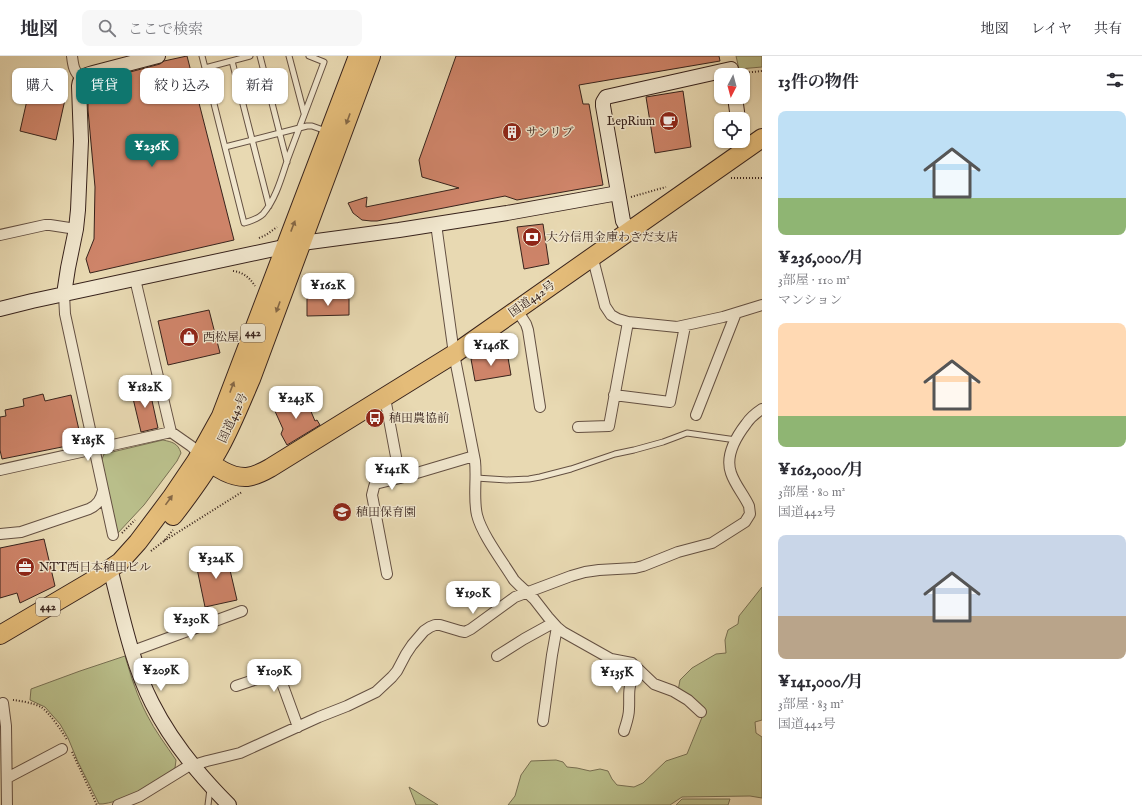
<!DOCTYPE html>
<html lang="ja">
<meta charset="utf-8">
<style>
body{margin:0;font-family:"IM FELL English","Noto Serif JP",serif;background:#f7f7f7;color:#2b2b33;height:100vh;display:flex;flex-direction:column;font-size:15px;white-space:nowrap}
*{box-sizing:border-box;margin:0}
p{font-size:13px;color:#7c7c81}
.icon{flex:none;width:22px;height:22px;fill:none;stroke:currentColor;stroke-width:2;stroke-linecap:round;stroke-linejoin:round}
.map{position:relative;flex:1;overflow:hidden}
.drawer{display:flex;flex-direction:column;background:#fff;width:380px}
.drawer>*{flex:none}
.top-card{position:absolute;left:12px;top:12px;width:380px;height:36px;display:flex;gap:8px}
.needle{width:26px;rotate:186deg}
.controls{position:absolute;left:714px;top:12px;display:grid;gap:8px}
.controls a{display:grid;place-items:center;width:36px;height:36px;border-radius:8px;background:#fff;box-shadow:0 1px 3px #0004;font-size:20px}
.price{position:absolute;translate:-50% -34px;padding:0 9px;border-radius:8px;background:#fff;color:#222;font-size:13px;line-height:26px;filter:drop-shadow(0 1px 2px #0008)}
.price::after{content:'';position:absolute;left:50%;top:24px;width:12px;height:9px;margin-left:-6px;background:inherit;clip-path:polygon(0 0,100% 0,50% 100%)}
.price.on{background:#0f766e;color:#fff}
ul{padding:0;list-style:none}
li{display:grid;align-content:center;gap:8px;height:212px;padding:0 16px}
li span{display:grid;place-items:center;height:124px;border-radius:8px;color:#555}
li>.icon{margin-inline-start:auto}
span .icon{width:72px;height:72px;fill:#fffc;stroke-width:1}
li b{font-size:17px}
h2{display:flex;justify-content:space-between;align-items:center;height:48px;padding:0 16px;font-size:17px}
.pill{padding:0 14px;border-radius:8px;background:#fff;box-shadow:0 1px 3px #0004;font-size:14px;line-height:36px}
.pill.on{background:#0f766e;color:#fff}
header{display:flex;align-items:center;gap:24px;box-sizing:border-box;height:56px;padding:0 20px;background:#fff;border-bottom:1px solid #e1e1e2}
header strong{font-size:19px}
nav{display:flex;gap:22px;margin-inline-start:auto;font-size:14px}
.search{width:280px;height:36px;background:#f7f7f7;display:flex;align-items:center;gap:10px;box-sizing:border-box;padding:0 14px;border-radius:8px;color:#7c7c81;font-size:15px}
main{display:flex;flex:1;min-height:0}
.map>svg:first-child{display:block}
.green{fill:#b9be8a;stroke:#787053}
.building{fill:#ce8469;stroke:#38231c}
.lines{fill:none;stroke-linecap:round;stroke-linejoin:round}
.lane-casing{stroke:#645042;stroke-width:7}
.street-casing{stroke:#645042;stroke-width:12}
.secondary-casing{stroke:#38231c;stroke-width:16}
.highway-casing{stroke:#38231c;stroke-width:20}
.path{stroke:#38231c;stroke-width:2;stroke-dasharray:1 2;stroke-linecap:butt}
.lane{stroke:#f0e6cd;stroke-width:5}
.street{stroke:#f0e6cd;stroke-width:10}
.secondary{stroke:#f0e6cd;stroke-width:14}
.highway{stroke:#e4bc79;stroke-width:18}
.oneway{fill:#856846}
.labels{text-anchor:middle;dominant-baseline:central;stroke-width:3;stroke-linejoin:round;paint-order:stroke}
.shield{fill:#f0e6cd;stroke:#6f5e51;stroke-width:1}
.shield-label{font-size:11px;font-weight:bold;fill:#38231c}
.poi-label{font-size:12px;fill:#38231c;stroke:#f0e6cd;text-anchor:start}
.street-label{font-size:12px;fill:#38231c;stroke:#f0e6cd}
</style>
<header>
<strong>地図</strong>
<div class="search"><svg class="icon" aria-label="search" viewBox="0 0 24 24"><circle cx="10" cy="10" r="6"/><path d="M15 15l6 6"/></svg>ここで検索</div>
<nav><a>地図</a><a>レイヤ</a><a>共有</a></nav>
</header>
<main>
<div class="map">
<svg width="762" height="749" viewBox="0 0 762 749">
<rect width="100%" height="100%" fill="#e8d9b2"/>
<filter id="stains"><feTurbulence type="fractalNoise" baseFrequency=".005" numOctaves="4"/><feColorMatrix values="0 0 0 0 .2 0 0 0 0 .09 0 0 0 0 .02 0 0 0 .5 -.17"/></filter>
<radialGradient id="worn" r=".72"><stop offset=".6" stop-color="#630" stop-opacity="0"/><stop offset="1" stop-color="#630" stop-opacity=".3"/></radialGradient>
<!-- green -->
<path class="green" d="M736,0H762V11L739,13Z
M163,384C172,386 178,387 181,397L177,405L144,449L117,478L101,406L104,398Z
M762,531V664L755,666L756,677L762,681V742L750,740L682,741L670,749H508L515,740L521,719L531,705L556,704L563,706L567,711L577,712L590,715L600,713L608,715L612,723L617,729L634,731L643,727L666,705L687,698L705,654L678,635L680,624L692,612L716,598L726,597L725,584L728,574L738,568L739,560Z
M125,600C131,620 137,640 147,659C155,675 166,689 176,704L175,712C165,719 155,728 144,734C136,739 107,749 99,748L78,706L68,682L60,668L45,651L30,644L31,633L80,615Z
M409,731L438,749H416Z
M682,743H730L728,749H676Z"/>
<!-- building -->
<path class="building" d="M187,0L234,184L90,217L86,203L94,183L95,131L88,54V28L93,26L160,8L164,5Z
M456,0H719L720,5L579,29L583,48H589L603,129L517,144L505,140L377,165H371L362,164L353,157L348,147L367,141L366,151L459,132L422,121L419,104Z
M30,31L66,39L56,84L20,75Z
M683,35L691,91L655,97L646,41Z
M543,168L549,208L524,213L517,171Z
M307,242H349V259L307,260Z
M209,254L220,297L168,309L158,265Z
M507,296L511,319L475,325L471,303Z
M149,331L158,372L141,376L131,334Z
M43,338L45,345L71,339L82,387L2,403L0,394V361L6,360L5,354L24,350L23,343Z
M301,342L307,346L315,365L317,364L320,369L287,389L281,378L283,373L274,353Z
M44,483L55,530L20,547L17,537L0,542V492Z
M226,497L237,544L205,551L195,503Z"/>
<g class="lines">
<!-- lane casing -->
<g class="lane-casing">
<path id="lane" d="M202,0L244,167C251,165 258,163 263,158C276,143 282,120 288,102C300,70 312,38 324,6L309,0
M260,0L287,106
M289,0L304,57
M232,5L269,150
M205,12L250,0
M225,91L307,70H312L326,75
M476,422L507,424L529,423L540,421L571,413L615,398L634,394L663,386L687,377L736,384
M208,749L210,733"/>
</g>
<!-- street casing -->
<g class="street-casing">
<path id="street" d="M72,0C73,9 74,16 81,22
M436,168L454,298L475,405C477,423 473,442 477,459C482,479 503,506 514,524L519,529L534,543L548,561L557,571L563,576L611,603L632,607L654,628L673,635L688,644L701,656
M0,179L45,169H50L76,173
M591,202L594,207L605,250L611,259L618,263L628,266L677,271L723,261L762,249
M135,223L171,376L191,390L200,398
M64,238L65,258L113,479
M517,254L526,268L528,274L540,351
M614,339L670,346L685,270
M385,342L400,422
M696,359L736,257
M578,371L609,370L628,266
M0,414L171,376
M0,478L21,476L89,453C98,449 101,443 103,434
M387,518L372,439L374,431L375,428L400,422L474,400
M133,595L242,555
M497,600L524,583L553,567
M236,630L278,616L298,671
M3,647L6,670L7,749
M543,665L552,599L557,571
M624,675C626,668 629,661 629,653C630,635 626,630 639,614
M7,722L62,693
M118,749L140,740L187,711L207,705L240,697L319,661L347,650L376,636L392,621L397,615L406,598L412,589L424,575L430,571L435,569H440L460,575L465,576L471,573L515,541L571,520L585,516L599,514L635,512L643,510L678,496L712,487L745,466L750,458L749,450C744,439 735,429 731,417C725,400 736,381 746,368C750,362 756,357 762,353"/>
</g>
<!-- secondary casing -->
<g class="secondary-casing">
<path id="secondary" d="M735,41L738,63
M629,175L623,165L603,50V46L606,41L731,13
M64,238L68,212L76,173L78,154L81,85L79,30C80,21 85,19 93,17L158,0
M0,253L32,245L302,187L399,174L507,157L618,137
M111,516C122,558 132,608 152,647C171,685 199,719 229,749"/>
</g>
<!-- highway casing -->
<g class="highway-casing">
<path id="highway" d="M200,398C212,409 229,422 247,421C255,420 263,416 270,412L454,298L762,82
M173,460C190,438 207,415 220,391C232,369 241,346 251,323L371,0
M0,579L95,523L120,506L138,486L171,442L196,405L221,360L358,0"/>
</g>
<!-- path -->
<path class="path" d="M743,17L762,15
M731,122H762
M631,141L666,131
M259,182L266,179L277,171
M233,215C243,216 250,222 255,230
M122,477L135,464
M164,485L242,436
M151,495L164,485L173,474
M13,644C22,645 33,647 41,651C48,655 63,676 67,684
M72,696L97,749"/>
<!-- lane -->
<use href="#lane" class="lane"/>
<!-- street -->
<use href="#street" class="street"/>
<!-- secondary -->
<use href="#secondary" class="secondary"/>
<!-- highway -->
<use href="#highway" class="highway"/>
</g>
<!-- one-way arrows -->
<defs><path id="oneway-solid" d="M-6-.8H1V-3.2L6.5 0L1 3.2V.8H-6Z"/></defs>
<g class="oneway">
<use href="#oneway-solid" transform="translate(348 63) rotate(110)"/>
<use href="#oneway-solid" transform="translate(293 170) rotate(-69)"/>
<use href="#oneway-solid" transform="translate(278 251) rotate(110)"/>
<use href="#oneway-solid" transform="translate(232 331) rotate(-69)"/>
<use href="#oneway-solid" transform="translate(169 444) rotate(-54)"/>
</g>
<!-- icons -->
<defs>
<g id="cafe-disc" transform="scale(1)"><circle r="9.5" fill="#8f2418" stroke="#f0e6cd"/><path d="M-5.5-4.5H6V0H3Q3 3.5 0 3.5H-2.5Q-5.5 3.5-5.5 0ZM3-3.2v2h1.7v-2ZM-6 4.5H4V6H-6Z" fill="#fff"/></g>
<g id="building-disc" transform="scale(1)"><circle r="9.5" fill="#8f2418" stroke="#f0e6cd"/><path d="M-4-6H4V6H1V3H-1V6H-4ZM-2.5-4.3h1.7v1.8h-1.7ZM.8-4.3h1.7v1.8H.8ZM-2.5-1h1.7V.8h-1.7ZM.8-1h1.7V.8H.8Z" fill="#fff"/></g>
<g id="bank-disc" transform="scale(1)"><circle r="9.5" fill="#8f2418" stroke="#f0e6cd"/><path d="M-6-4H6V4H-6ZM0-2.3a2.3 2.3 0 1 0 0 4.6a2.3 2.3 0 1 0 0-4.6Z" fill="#fff"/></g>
<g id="shop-disc" transform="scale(1)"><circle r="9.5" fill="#8f2418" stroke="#f0e6cd"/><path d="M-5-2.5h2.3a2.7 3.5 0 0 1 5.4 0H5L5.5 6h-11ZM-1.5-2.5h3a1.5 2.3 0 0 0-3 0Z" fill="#fff"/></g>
<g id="bus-disc" transform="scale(1)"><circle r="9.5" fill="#8f2418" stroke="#f0e6cd"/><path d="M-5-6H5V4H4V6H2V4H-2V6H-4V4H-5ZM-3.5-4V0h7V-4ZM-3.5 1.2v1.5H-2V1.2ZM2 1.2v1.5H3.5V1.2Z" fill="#fff"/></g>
<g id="school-disc" transform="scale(1)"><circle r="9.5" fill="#8f2418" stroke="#f0e6cd"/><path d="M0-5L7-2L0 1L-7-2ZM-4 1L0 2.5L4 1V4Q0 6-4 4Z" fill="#fff"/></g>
<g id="office-disc" transform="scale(1)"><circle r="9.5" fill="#8f2418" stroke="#f0e6cd"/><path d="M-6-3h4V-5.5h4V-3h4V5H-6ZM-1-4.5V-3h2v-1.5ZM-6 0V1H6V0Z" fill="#fff"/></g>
</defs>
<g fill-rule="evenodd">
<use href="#cafe-disc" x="669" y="65"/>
<use href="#building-disc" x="512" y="76"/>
<use href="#bank-disc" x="532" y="181"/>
<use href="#shop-disc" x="189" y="281"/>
<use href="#bus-disc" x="375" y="362"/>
<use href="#school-disc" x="342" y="456"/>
<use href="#office-disc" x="25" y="511"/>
</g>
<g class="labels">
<!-- shield labels -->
<g class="shield">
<rect x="241" y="268" width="24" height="18" rx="3"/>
<rect x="36" y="542" width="24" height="18" rx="3"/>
</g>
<g class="shield-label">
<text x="253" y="277">442</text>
<text x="48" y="551">442</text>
</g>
<!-- poi labels -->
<g class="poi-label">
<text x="655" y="65" text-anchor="end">LepRium</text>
<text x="526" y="76">サンリブ</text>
<text x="546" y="181">大分信用金庫わさだ支店</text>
<text x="203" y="281">西松屋</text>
<text x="389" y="362">稙田農協前</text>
<text x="356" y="456">稙田保育園</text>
<text x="39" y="511">NTT西日本稙田ビル</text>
</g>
<!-- street labels -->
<g class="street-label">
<text transform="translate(532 243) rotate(-35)">国道442号</text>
<text transform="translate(233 362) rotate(-65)">国道442号</text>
</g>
</g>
<rect width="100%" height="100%" filter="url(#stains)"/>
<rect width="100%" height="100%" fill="url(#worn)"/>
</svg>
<div class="controls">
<a><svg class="needle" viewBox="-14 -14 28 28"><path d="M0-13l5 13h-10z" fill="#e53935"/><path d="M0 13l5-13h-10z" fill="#7c7c81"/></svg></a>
<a><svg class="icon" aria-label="locate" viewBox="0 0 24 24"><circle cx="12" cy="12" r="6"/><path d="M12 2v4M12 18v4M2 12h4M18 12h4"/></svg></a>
</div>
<b class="price on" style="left:152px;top:112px">¥236K</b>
<b class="price" style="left:328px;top:251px">¥162K</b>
<b class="price" style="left:491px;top:311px">¥146K</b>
<b class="price" style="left:145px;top:353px">¥182K</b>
<b class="price" style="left:296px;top:364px">¥243K</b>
<b class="price" style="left:88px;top:406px">¥185K</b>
<b class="price" style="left:392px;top:435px">¥141K</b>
<b class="price" style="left:216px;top:524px">¥324K</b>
<b class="price" style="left:473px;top:559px">¥190K</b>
<b class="price" style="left:191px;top:585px">¥230K</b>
<b class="price" style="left:161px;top:636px">¥209K</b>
<b class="price" style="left:274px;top:637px">¥109K</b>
<b class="price" style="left:617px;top:638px">¥135K</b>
<div class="top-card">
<a class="pill">購入</a>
<a class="pill on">賃貸</a>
<a class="pill">絞り込み</a>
<a class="pill">新着</a>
</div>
</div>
<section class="drawer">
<h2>13件の物件<svg class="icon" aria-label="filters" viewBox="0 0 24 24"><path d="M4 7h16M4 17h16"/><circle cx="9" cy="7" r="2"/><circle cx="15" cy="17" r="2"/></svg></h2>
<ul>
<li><span style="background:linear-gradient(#bfe0f5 70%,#8fb573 0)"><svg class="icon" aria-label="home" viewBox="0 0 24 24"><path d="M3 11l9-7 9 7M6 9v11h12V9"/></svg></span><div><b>¥236,000/月</b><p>3部屋 · 110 m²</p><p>マンション</p></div></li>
<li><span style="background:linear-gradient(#ffd9b3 75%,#8fb573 0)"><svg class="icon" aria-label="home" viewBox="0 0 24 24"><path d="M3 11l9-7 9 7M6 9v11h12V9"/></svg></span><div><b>¥162,000/月</b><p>3部屋 · 80 m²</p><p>国道442号</p></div></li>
<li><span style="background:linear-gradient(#c9d6e8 65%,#b9a48a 0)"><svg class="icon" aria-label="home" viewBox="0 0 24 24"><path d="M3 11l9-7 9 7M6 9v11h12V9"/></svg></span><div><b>¥141,000/月</b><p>3部屋 · 83 m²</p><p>国道442号</p></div></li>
</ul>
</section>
</main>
